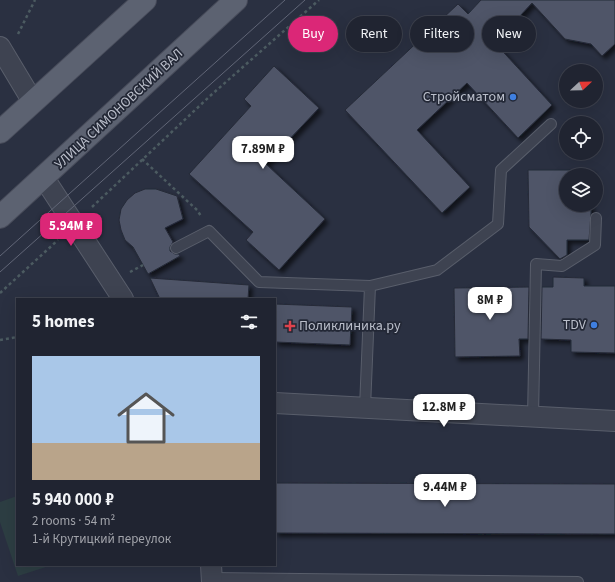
<!DOCTYPE html>
<meta charset="utf-8">
<style>
body{margin:0;font-family:"Source Sans 3",sans-serif;background:#2d303d;color:#f1f3f6;height:100vh;display:flex;flex-direction:column;font-size:15px;white-space:nowrap}
*{box-sizing:border-box;margin:0}
p{font-size:13px;color:#a2a4ab}
.icon{flex:none;width:22px;height:22px;fill:none;stroke:currentColor;stroke-width:2;stroke-linecap:round;stroke-linejoin:round}
.map{position:relative;flex:1;overflow:hidden}
.sheet{position:absolute;left:16px;top:298px;width:260px;height:268px;display:flex;flex-direction:column;background:#202431;border-radius:0px;box-shadow:0 4px 16px #0002,0 0 0 1px #3d414d}
.sheet>*{flex:none}
.top-card{position:absolute;left:288px;top:16px;width:267px;height:36px;display:flex;gap:8px}
.needle{width:26px;rotate:68deg}
.fabs{position:absolute;left:559px;top:64px;display:grid;gap:8px}
.fabs a{display:grid;place-items:center;width:44px;height:44px;border-radius:50%;background:#202431;box-shadow:0 4px 16px #0002,0 0 0 1px #3d414d;font-size:20px}
.price{position:absolute;translate:-50% -34px;padding:0 9px;border-radius:8px;background:#fff;color:#222;font-size:13px;line-height:26px;filter:drop-shadow(0 1px 2px #0008)}
.price::after{content:'';position:absolute;left:50%;top:24px;width:12px;height:9px;margin-left:-6px;background:inherit;clip-path:polygon(0 0,100% 0,50% 100%)}
.price.selected{background:#db2777;color:#fff}
ul{padding:0;list-style:none}
li{display:grid;align-content:center;gap:8px;height:212px;padding:0 16px}
li span{display:grid;place-items:center;height:124px;border-radius:0px;color:#555}
li>.icon{margin-inline-start:auto}
span .icon{width:72px;height:72px;fill:#fffc;stroke-width:1}
li b{font-size:17px}
h2{display:flex;justify-content:space-between;align-items:center;height:48px;padding:0 16px;font-size:17px}
.tag{padding:0 14px;border-radius:18px;background:#202431;box-shadow:0 4px 16px #0002,0 0 0 1px #3d414d;font-size:14px;line-height:36px}
.tag.selected{background:#db2777;color:#fff}
.map>svg:first-child{display:block}
.green{fill:#2d3e43}
.building{fill:#4f5567;stroke:#252a38;filter:url(#shadow)}
.lines{fill:none;stroke-linecap:round;stroke-linejoin:round}
.lane-casing{stroke:#595e6b;stroke-width:12}
.street-casing{stroke:#595e6b;stroke-width:22}
.primary-casing{stroke:#484c5a;stroke-width:24}
.path{stroke:#4c5b61;stroke-width:2.5;stroke-dasharray:3 3;stroke-linecap:butt}
.lane{stroke:#3e4351;stroke-width:10}
.street{stroke:#3e4351;stroke-width:20}
.primary{stroke:#5c6271;stroke-width:22}
.tram{stroke:#616677;stroke-width:1}
.shop-dot{fill:#3f7fe0;stroke:#232836;stroke-width:1.5}
.health-dot{fill:#e0444e;stroke:#232836;stroke-width:1.5}
.labels{text-anchor:middle;dominant-baseline:central;stroke-width:3.5;stroke-linejoin:round;paint-order:stroke}
.poi-label{font-size:14px;fill:#bbbfcb;stroke:#232836;text-anchor:end}
.street-label{font-size:14px;fill:#bbbfcb;stroke:#232836}
</style>
<div class="map">
<svg width="615" height="582" viewBox="0 0 615 582">
<defs>
<filter id="shadow"><feDropShadow dx="3.5" dy="3.5" stdDeviation="2" flood-color="#0009"/></filter>
</defs>
<rect width="100%" height="100%" fill="#2a3041"/>
<!-- green -->
<path class="green" d="M17,496V565H52L18,576L0,522V502Z"/>
<!-- building -->
<path class="building" d="M481,0H615V44L602,56L591,44L565,39L532,3L495,43L552,105L518,138L467,83L417,130L470,187L442,213L345,110L458,4L468,14Z
M274,66L319,108L266,164L325,219L279,270L246,240L253,232L189,174L251,106L244,99Z
M528,170H591V175H566V205H591V214L589,240H567V255L560,259L529,227Z
M145,189H156L177,196L183,219L165,228L173,242L170,247V251L175,254H179L180,256L148,274L133,247L125,240L121,230L119,220L121,209L127,200L135,193Z
M553,277L584,278V286H615V353L571,352V340L541,339L542,287H553Z
M150,278L249,285L248,299H160Z
M529,287L528,339H519L520,356L455,357L454,288Z
M275,304L352,307L350,345L275,342Z
M275,483L615,484V534L275,533Z"/>
<g class="lines">
<!-- lane casing -->
<g class="lane-casing">
<path id="lane" d="M176,248L209,231L259,282L370,286L365,408
M370,286L437,270L498,224L501,170L551,124
M533,417L536,264L562,266L595,245L596,218
M212,578L578,582"/>
</g>
<!-- street casing -->
<g class="street-casing">
<path id="street" d="M0,47L33,102
M44,178L123,299
M275,403L615,421
M211,565L212,582"/>
</g>
<!-- primary casing -->
<g class="primary-casing">
<path id="primary" d="M0,132L145,0
M0,217L236,0"/>
</g>
<!-- path -->
<path class="path" d="M18,34L35,0
M142,159L197,210L201,216
M92,207L210,96L319,0
M130,272L143,265
M0,293L58,240
M0,340L17,337"/>
<!-- lane -->
<use href="#lane" class="lane"/>
<!-- street -->
<use href="#street" class="street"/>
<!-- primary -->
<use href="#primary" class="primary"/>
<!-- tram -->
<path class="tram" d="M0,256L285,0
M0,272L305,0"/>
</g>
<!-- markers -->
<g class="shop-dot">
<circle cx="513" cy="97" r="4"/>
<circle cx="594" cy="325" r="4"/>
</g>
<path class="health-dot" d="M288 320h4v4h4v4h-4v4h-4v-4h-4v-4h4z"/>
<g class="labels">
<!-- poi labels -->
<g class="poi-label">
<text x="505" y="97">Стройсматом</text>
<text x="586" y="325">TDV</text>
<text x="299" y="326" text-anchor="start">Поликлиника.ру</text>
</g>
<!-- street labels -->
<g class="street-label">
<text transform="translate(119 109) rotate(-43)">УЛИЦА СИМОНОВСКИЙ ВАЛ</text>
</g>
</g>
</svg>
<div class="fabs">
<a><svg class="needle" viewBox="-14 -14 28 28"><path d="M0-13l5 13h-10z" fill="#e53935"/><path d="M0 13l5-13h-10z" fill="#a2a4ab"/></svg></a>
<a><svg class="icon" aria-label="locate" viewBox="0 0 24 24"><circle cx="12" cy="12" r="6"/><path d="M12 2v4M12 18v4M2 12h4M18 12h4"/></svg></a>
<a><svg class="icon" aria-label="layers" viewBox="0 0 24 24"><path d="M12 4l9 5-9 5-9-5zM3 14l9 5 9-5"/></svg></a>
</div>
<b class="price" style="left:263px;top:170px">7.89M ₽</b>
<b class="price selected" style="left:71px;top:247px">5.94M ₽</b>
<b class="price" style="left:490px;top:321px">8M ₽</b>
<b class="price" style="left:444px;top:428px">12.8M ₽</b>
<b class="price" style="left:445px;top:508px">9.44M ₽</b>
<div class="top-card">
<a class="tag selected">Buy</a>
<a class="tag">Rent</a>
<a class="tag">Filters</a>
<a class="tag">New</a>
</div>
<section class="sheet">
<h2>5 homes<svg class="icon" aria-label="filters" viewBox="0 0 24 24"><path d="M4 7h16M4 17h16"/><circle cx="9" cy="7" r="2"/><circle cx="15" cy="17" r="2"/></svg></h2>
<ul>
<li><span style="background:linear-gradient(#a9c7e8 70%,#b9a48a 0)"><svg class="icon" aria-label="home" viewBox="0 0 24 24"><path d="M3 11l9-7 9 7M6 9v11h12V9"/></svg></span><div><b>5 940 000 ₽</b><p>2 rooms · 54 m²</p><p>1-й Крутицкий переулок</p></div></li>
</ul>
</section>
</div>
